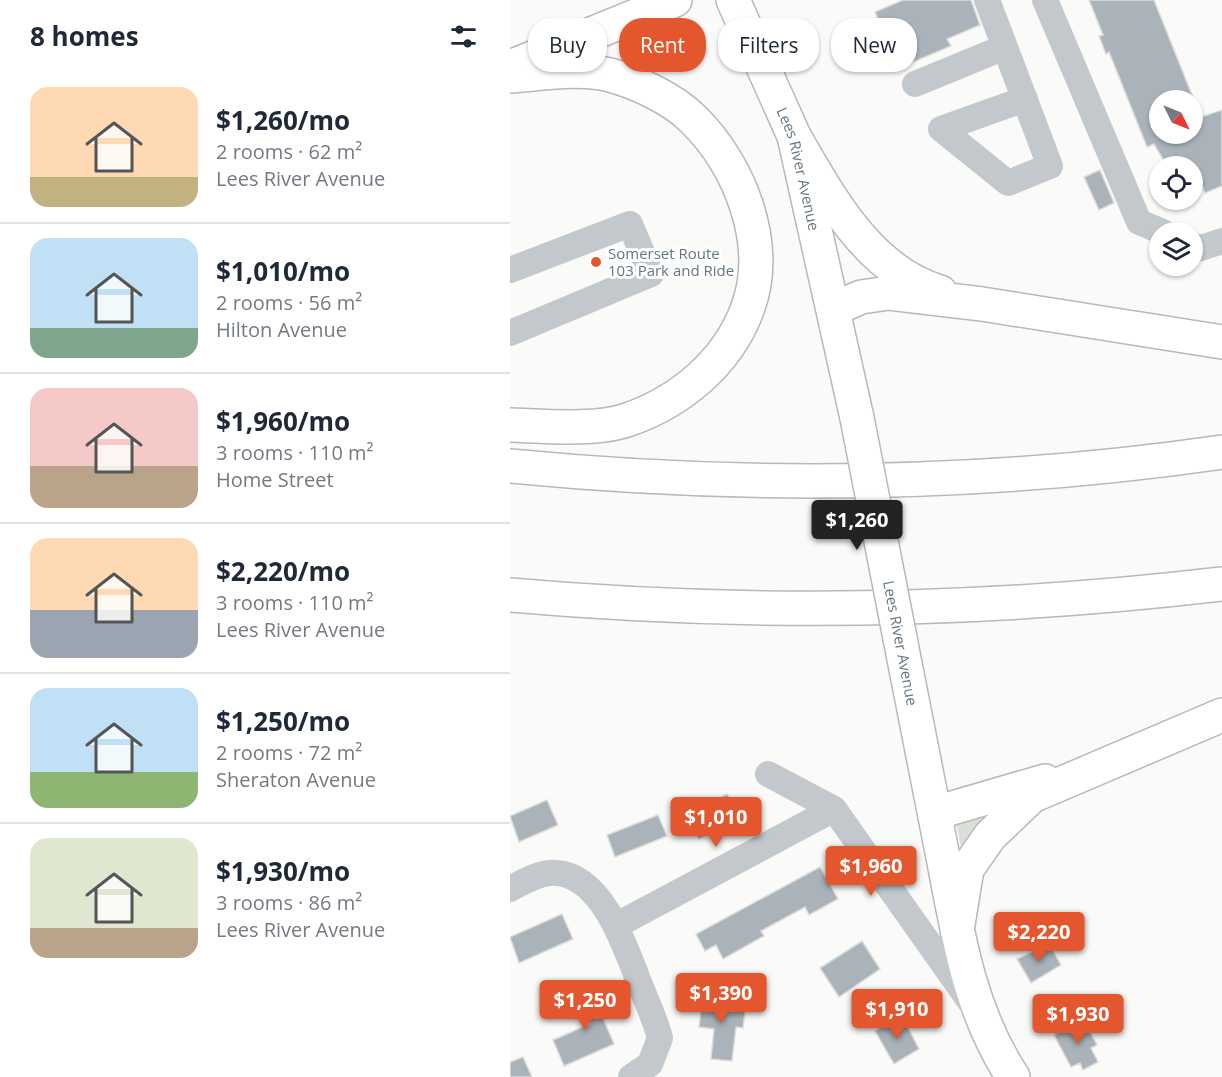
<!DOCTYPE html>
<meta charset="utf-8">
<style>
body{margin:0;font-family:"Open Sans",sans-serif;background:#f2f2f3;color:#1f2937;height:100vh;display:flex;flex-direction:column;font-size:22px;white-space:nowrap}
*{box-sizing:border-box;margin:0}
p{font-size:20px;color:#747a83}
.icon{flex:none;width:33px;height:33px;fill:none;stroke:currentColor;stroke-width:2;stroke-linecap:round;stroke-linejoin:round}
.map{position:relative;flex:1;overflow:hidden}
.side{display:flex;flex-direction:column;background:#fff;width:510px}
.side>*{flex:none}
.banner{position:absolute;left:18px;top:18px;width:570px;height:54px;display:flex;gap:12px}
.needle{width:39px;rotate:133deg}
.controls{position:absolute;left:639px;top:90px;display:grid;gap:12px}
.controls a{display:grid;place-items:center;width:54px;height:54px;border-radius:50%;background:#fff;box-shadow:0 2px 4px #0004;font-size:30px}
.price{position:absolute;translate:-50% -51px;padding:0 14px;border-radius:6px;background:#e4572e;color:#fff;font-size:20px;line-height:39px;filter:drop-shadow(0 2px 3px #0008)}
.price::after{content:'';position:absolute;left:50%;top:36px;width:18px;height:14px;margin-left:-9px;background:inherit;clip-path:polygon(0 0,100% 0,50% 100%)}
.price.on{background:#222;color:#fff}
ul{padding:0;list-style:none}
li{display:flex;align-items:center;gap:18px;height:150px;padding:0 30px}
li+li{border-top:2px solid #e0e1e3}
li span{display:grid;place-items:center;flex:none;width:168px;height:120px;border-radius:18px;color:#555}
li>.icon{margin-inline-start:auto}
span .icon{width:72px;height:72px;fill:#fffc;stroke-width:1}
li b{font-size:26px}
h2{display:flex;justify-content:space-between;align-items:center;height:72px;padding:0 30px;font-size:26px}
.tag{padding:0 21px;border-radius:24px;background:#fff;box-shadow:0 2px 4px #0004;font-size:21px;line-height:54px}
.tag.on{background:#e4572e;color:#fff}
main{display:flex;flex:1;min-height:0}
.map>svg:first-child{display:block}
.green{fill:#dadfd7}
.building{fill:#aab3b9;stroke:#dcdcda;stroke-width:1.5}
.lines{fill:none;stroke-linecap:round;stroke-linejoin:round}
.major-casing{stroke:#b5babe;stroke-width:36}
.highway-casing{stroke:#b4b9bd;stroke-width:36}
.minor{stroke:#c3c8cc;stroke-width:26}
.major{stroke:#fff;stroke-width:33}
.highway{stroke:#fff;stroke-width:33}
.major-bridge-casing{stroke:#b5babe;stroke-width:36;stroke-linecap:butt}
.major-bridge{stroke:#fff;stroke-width:33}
.poi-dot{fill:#e4572e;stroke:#fff;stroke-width:2}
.labels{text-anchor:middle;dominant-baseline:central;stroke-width:6;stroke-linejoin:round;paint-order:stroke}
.street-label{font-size:15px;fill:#657683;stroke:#fff}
.poi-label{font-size:15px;fill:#657683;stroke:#fff;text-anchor:start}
</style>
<main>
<section class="side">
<h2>8 homes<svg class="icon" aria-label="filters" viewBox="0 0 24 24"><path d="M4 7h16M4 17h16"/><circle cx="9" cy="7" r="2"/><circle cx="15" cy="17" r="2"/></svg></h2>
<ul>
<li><span style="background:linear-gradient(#ffd9b3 75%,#c2b280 0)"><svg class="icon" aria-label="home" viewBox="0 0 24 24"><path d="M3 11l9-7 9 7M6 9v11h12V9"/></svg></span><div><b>$1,260/mo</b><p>2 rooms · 62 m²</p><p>Lees River Avenue</p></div></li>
<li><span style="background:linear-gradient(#bfe0f5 75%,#7fa58c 0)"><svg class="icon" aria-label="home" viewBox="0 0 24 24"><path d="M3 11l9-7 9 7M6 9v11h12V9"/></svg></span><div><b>$1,010/mo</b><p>2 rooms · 56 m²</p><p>Hilton Avenue</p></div></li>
<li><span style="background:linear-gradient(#f6c9c9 65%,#b9a48a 0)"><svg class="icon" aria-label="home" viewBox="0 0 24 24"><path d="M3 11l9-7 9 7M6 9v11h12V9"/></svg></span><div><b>$1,960/mo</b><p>3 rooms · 110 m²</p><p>Home Street</p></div></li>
<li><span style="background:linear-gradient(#ffd9b3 60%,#9aa5b1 0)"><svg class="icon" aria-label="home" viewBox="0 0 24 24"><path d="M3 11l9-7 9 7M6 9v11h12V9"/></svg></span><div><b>$2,220/mo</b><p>3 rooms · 110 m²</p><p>Lees River Avenue</p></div></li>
<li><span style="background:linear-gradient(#bfe0f5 70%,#8fb573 0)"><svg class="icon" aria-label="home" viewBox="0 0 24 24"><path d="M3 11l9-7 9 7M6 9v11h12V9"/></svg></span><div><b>$1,250/mo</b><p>2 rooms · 72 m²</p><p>Sheraton Avenue</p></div></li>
<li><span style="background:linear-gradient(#dfe7d0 75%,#b9a48a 0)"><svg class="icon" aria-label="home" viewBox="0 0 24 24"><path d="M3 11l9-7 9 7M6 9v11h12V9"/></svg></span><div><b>$1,930/mo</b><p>3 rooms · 86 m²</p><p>Lees River Avenue</p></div></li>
</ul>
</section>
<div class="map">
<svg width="712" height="1077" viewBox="0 0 712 1077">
<rect width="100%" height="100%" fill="#fafaf8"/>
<!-- green -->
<path class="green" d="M496,804L452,852L446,823Z"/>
<!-- building -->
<path class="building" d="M393,0H461L470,25L437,39L441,46L389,68L365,12Z
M579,0H644L684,100H650V134H682V120L712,110V186L695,193L684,166H657L644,144L637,147L599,52L596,54L589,36L593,35Z
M590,170L604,203L589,210L574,177Z
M217,794L230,816L189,839L176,816Z
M37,800L48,825L9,842L0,816Z
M148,815L157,836L105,857L97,835Z
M310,867L328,899L299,915L295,907L251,931L254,936L213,959L206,945L195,951L186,934Z
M52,914L63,939L9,963L0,937Z
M352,941L370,969L329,997L310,968Z
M539,944L551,965L521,983L507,959Z
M77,981L104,1044L54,1066L43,1040L80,1024L62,988Z
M193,995L224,998L223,1009L235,1011L233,1028L226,1027L222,1061L201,1059L204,1029L189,1027Z
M392,1016L409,1049L384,1064L365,1031Z
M573,1019L587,1045L581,1048L588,1062L573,1070L570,1063L561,1067L544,1035Z
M13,1057L22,1077H0V1062Z"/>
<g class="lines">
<!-- major casing -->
<g class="major-casing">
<g id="major">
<path id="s1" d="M223,0L284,136L347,418"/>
<path d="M0,67L165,0"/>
<path d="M397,674C409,735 421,796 433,857C448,935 459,1010 503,1077"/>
</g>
</g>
<!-- highway casing -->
<g class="highway-casing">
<path id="highway" d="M0,76C31,74 69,67 100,75C127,82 163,99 183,119C230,165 262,245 237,310C217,363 170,402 117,420C86,431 33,426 0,425
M284,136C319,196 358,271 430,292
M324,309L351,297L379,293L472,304L712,342
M0,466C236,489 477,486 712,452
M0,595C238,616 475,612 712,584
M425,813L535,781
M447,930L457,869L480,836L522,796L712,715"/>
</g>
<!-- minor -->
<path class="minor" d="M477,0L540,166L498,183L431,129L515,99
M535,0L629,222L653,232
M405,84L495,47
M682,245L691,248L712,241
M0,270L120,224L141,274L0,333
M258,774L324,809L461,1003
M0,889C13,882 32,871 47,873C93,877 115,947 129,982C136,1001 145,1018 150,1038L140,1064L121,1077
M107,925L324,809"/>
<!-- major -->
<use href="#major" class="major"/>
<!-- highway -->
<use href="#highway" class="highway"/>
<!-- major-bridge casing -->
<g class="major-bridge-casing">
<path id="major-bridge" d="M347,418L397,674"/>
</g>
<!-- major-bridge -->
<use href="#major-bridge" class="major-bridge"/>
</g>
<!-- markers -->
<circle class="poi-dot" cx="86" cy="262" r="6"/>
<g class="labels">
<!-- street labels -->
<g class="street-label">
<text stroke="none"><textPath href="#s1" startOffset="182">Lees River Avenue</textPath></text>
<text transform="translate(391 643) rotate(79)">Lees River Avenue</text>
</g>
<!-- poi labels -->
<g class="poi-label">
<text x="98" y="253">Somerset Route<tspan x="98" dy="17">103 Park and Ride</tspan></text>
</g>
</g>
</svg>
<div class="controls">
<a><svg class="needle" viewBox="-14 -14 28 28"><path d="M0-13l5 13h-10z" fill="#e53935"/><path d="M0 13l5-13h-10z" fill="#747a83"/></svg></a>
<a><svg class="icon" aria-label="locate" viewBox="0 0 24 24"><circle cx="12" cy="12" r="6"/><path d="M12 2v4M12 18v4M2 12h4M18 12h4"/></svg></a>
<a><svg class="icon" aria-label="layers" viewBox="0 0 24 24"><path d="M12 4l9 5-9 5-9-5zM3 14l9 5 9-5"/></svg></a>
</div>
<b class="price on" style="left:347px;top:551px">$1,260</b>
<b class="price" style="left:206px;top:848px">$1,010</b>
<b class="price" style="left:361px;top:897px">$1,960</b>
<b class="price" style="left:529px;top:963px">$2,220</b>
<b class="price" style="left:211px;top:1024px">$1,390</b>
<b class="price" style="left:75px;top:1031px">$1,250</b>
<b class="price" style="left:387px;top:1040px">$1,910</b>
<b class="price" style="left:568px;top:1045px">$1,930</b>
<div class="banner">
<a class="tag">Buy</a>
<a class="tag on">Rent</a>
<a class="tag">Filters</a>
<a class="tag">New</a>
</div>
</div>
</main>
